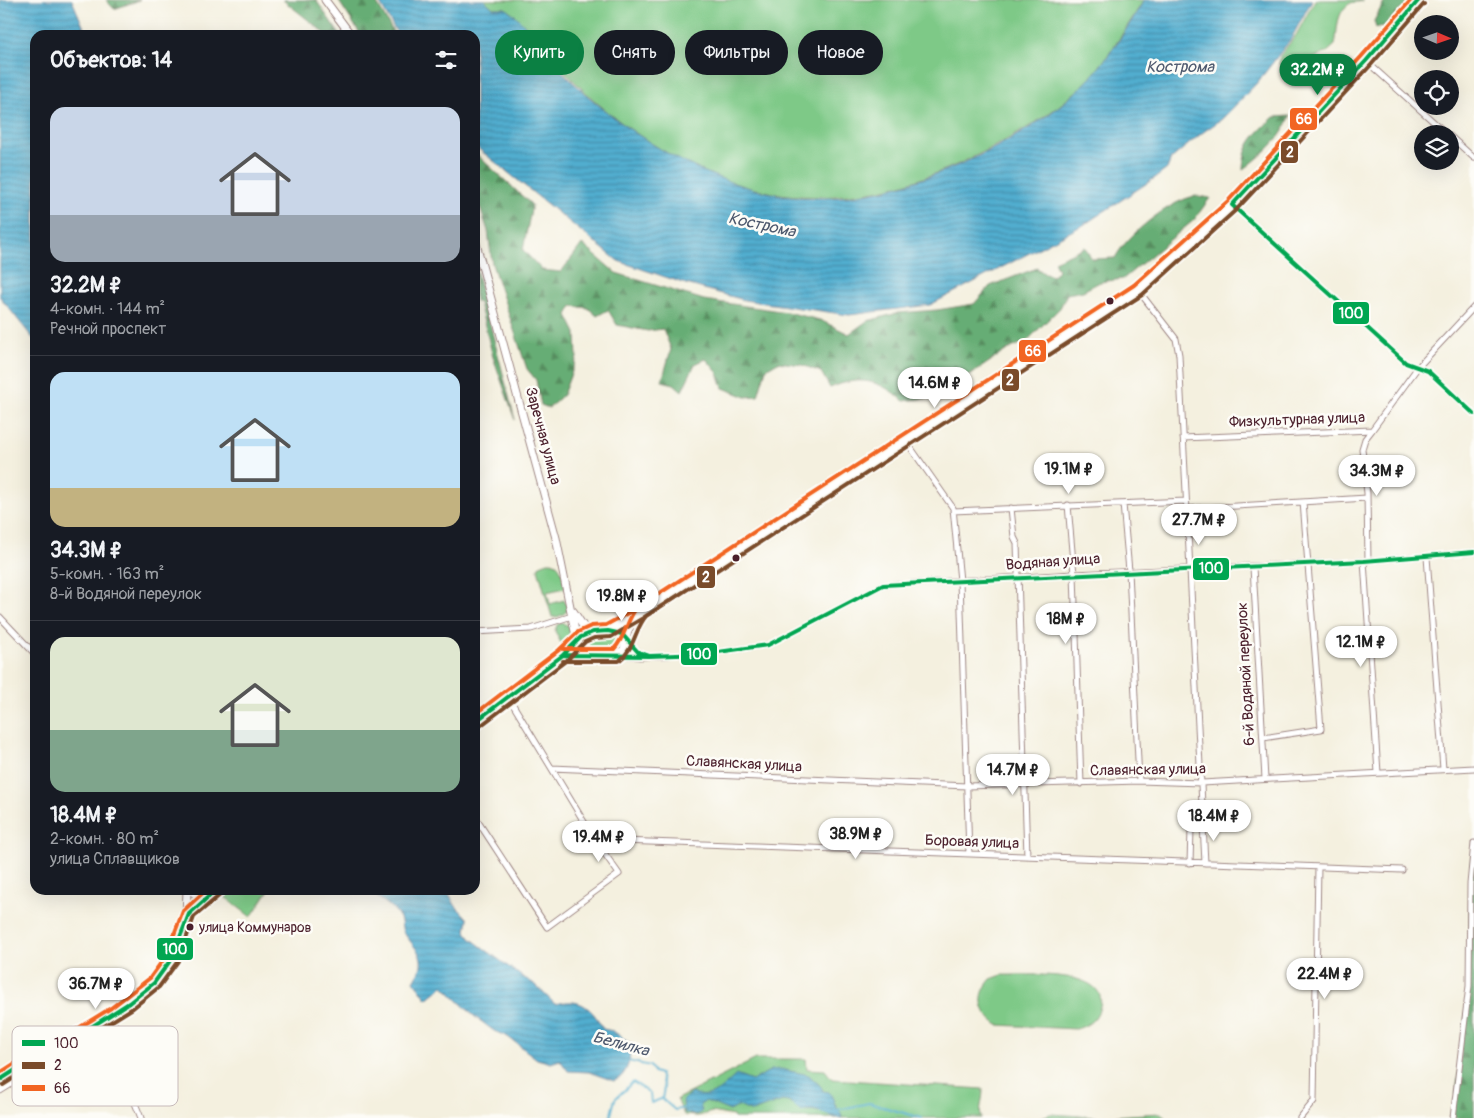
<!DOCTYPE html>
<html lang="ru">
<meta charset="utf-8">
<style>
body{margin:0;font-family:Pangolin,sans-serif;background:#242831;color:#f1f3f6;height:100vh;display:flex;flex-direction:column;font-size:19px;white-space:nowrap}
*{box-sizing:border-box;margin:0}
p{font-size:16px;color:#9ea1a6}
.icon{flex:none;width:28px;height:28px;fill:none;stroke:currentColor;stroke-width:2;stroke-linecap:round;stroke-linejoin:round}
.map{position:relative;flex:1;overflow:hidden}
.details{position:absolute;left:30px;top:30px;width:450px;height:865px;display:flex;flex-direction:column;background:#171b24;border-radius:15px;box-shadow:0 5px 20px #0002}
.details>*{flex:none}
.guide{position:absolute;left:495px;top:30px;width:475px;height:45px;display:flex;gap:10px}
.needle{width:32px;rotate:92deg}
.tools{position:absolute;left:1414px;top:15px;display:grid;gap:10px}
.tools a{display:grid;place-items:center;width:45px;height:45px;border-radius:50%;background:#171b24;box-shadow:0 5px 20px #0002;font-size:25px}
.price{position:absolute;translate:-50% -42px;padding:0 11px;border-radius:18px;background:#fff;color:#222;font-size:16px;line-height:32px;filter:drop-shadow(0 1px 2px #0008)}
.price::after{content:'';position:absolute;left:50%;top:30px;width:15px;height:11px;margin-left:-8px;background:inherit;clip-path:polygon(0 0,100% 0,50% 100%)}
.price.on{background:#0b8043;color:#fff}
ul{padding:0;list-style:none}
li{display:grid;align-content:center;gap:10px;height:265px;padding:0 20px}
li+li{border-top:1px solid #363941}
li span{display:grid;place-items:center;height:155px;border-radius:15px;color:#555}
li>.icon{margin-inline-start:auto}
span .icon{width:90px;height:90px;fill:#fffc;stroke-width:1}
li b{font-size:21px}
h2{display:flex;justify-content:space-between;align-items:center;height:60px;padding:0 20px;font-size:21px}
.tag{padding:0 18px;border-radius:22px;background:#171b24;box-shadow:0 5px 20px #0002;font-size:18px;line-height:45px}
.tag.on{background:#0b8043;color:#fff}
.map>svg:first-child{display:block}
.grass{fill:#7ec987;stroke:#647459}
.forest{fill:url(#forest-firs);stroke:#586650}
.water{fill:url(#water-rules);stroke:#4e667d}
.lines{fill:none;stroke-linecap:round;stroke-linejoin:round}
.stream{stroke:#51adcf;stroke-width:2}
.street-casing{stroke:#9f8885;stroke-width:7}
.secondary-casing{stroke:#9f8885;stroke-width:9}
.street{stroke:#fff;stroke-width:5}
.secondary{stroke:#fff;stroke-width:7}
.bus-1-casing{stroke:#fdfcf7;stroke-width:8}
.bus-2-casing{stroke:#fdfcf7;stroke-width:8}
.bus-3-casing{stroke:#fdfcf7;stroke-width:8}
.bus-1{stroke:#00a651;stroke-width:4}
.bus-2{stroke:#7a4b2a;stroke-width:4}
.bus-3{stroke:#f26522;stroke-width:4}
.bus-dot{fill:#4a1f2b;stroke:#fdfcf7;stroke-width:2}
.labels{text-anchor:middle;dominant-baseline:central;stroke-width:5;stroke-linejoin:round;paint-order:stroke}
.bus-label{font-size:14px;fill:#4a1f2b;stroke:#fdfcf7;text-anchor:start}
.street-label{font-size:15px;fill:#4a1f2b;stroke:#fdfcf7}
.water-label{font-size:16px;font-style:italic;fill:#4d586d;stroke:#fdfcf7}
.key{fill:#fdfcf7;stroke:#c7baba;stroke-width:1}
.key-label{font-size:14px;fill:#4a1f2b}
.line-badge{stroke:#fdfcf7;stroke-width:2}
.badge-label{font-size:14px;text-anchor:middle;font-weight:bold;fill:#fff}
</style>
<div class="map">
<svg width="1474" height="1118" viewBox="0 0 1474 1118">
<defs>
<pattern id="forest-firs" width="22" height="20" patternUnits="userSpaceOnUse" patternTransform="scale(1.25)"><rect width="22" height="20" fill="#66ad74"/><path d="M5 1l3.5 6h-7zM16 11l3.5 6h-7z" fill="#568c5f"/></pattern>
<pattern id="water-rules" width="6" height="5" patternUnits="userSpaceOnUse" patternTransform="scale(1.25)"><rect width="6" height="5" fill="#51adcf"/><path d="M0 2.5h6" fill="none" stroke="#458ca8"/></pattern>
</defs>
<rect width="100%" height="100%" fill="#fdfcf7"/>
<filter id="ink" filterUnits="userSpaceOnUse"><feTurbulence type="fractalNoise" baseFrequency=".02" numOctaves="2"/><feDisplacementMap in="SourceGraphic" scale="10" xChannelSelector="R" yChannelSelector="G"/><feConvolveMatrix kernelMatrix="1 2 1 2 8 2 1 2 1" color-interpolation-filters="sRGB"/></filter>
<filter id="wash" filterUnits="userSpaceOnUse"><feTurbulence type="fractalNoise" baseFrequency=".0096" numOctaves="4" result="noise"/><feDisplacementMap in="SourceGraphic" scale="20" xChannelSelector="R" yChannelSelector="G"/><feGaussianBlur stdDeviation="1.12" result="paint"/><feColorMatrix in="noise" values="0 0 0 0 0 0 0 0 0 0 0 0 0 0 0 0 0 1.4 0 .05"/><feComposite in="paint" operator="in"/></filter>
<g filter="url(#wash)">
<rect width="100%" height="100%" fill="#f4f0df"/>
<!-- grass -->
<path class="grass" d="M484,0H1144C1127,26 1111,54 1091,77C1064,106 1028,129 993,147C869,213 758,217 640,136C585,99 550,55 505,8H493Z
M1315,0H1364C1359,3 1353,1 1349,4C1335,14 1338,32 1335,45L1326,53L1314,58L1300,59L1287,71L1283,70L1279,64L1280,56L1296,35Z
M548,562C563,561 562,577 565,588L547,592L550,604L564,600L568,609C565,614 558,618 552,617L538,569L540,565Z
M561,623L570,626C574,635 572,642 563,647L555,631L557,625Z
M588,635L618,636L623,642C620,656 599,650 588,650L583,644L584,638Z
M230,890H269L251,917L225,897Z
M1002,975C1024,976 1114,967 1099,1010C1095,1021 1087,1026 1076,1029L998,1025C980,1013 976,996 991,979Z
M756,1059H806L807,1069L825,1070L832,1079L983,1089C983,1100 979,1108 981,1118H734L733,1116L712,1112L698,1116L684,1115L677,1099Z
M1161,1113L1165,1118H1040L1050,1114L1097,1117Z"/>
<!-- forest -->
<path class="forest" d="M106,0H140L114,9Z
M283,0H316L340,35H327Z
M338,0H375L395,35H361Z
M1385,0H1410L1384,26L1376,28L1374,21Z
M1290,116C1283,139 1261,156 1243,170C1244,143 1255,135 1274,117Z
M475,153L532,205L523,250L542,270L561,272L582,244L616,273L704,300L787,312L820,320L849,334L867,321L898,313L937,310L974,304L990,286L1037,268L1045,274L1053,276L1058,270L1054,261L1085,247L1092,259L1115,258C1127,235 1166,204 1191,197C1197,195 1204,197 1210,198L1194,220L1123,279L1100,282L1083,291L1067,294L1060,308L1027,341L1007,350L939,396L904,401C879,380 860,375 830,388L821,372L802,365L778,362L766,369L758,396L746,397L723,388L718,373L706,359L695,364L682,391L674,384L662,381L671,349L663,329L648,331L617,325L608,310L597,316L588,308L572,306L567,315L576,333L577,358L563,395L549,408L541,405L536,380L527,369L492,264L488,231L475,193Z
M475,266L515,420L493,357L479,303L475,301Z
M1474,843V1118H1453L1469,986L1470,884Z"/>
<!-- water -->
<path class="water" d="M0,0H72L87,35H35V341L0,297Z
M378,0H484L493,8H505C525,19 543,51 560,69C584,94 611,117 640,136C693,172 761,200 826,198C911,196 1034,140 1091,77C1111,54 1129,26 1144,0H1312L1291,39L1257,83L1222,119L1202,133L1171,159L1167,169L1158,176L1085,224L930,305L849,315L744,300L686,284L618,261L475,146V35H398Z
M367,890H447L455,905L468,919L466,931L470,938L521,976L533,983L555,1004C580,997 592,1007 603,1029L613,1031L631,1044C630,1057 629,1075 614,1081L589,1072L568,1071L560,1060L551,1063L537,1059L508,1037L494,1031L474,1016L443,986L427,999L414,981C429,957 418,953 404,933C401,929 402,923 400,918C394,906 377,898 367,890Z
M781,1069L809,1075C814,1081 821,1084 823,1091L829,1092C835,1100 833,1105 841,1113L842,1118C828,1118 816,1106 802,1112L789,1102L782,1101L752,1112L739,1106L730,1111L706,1101L700,1105L702,1111C697,1116 690,1115 684,1112L683,1100L692,1093C711,1101 722,1088 736,1075L752,1081L771,1070Z"/>
<g class="lines">
<!-- stream -->
<path class="stream" d="M628,1061L650,1066L654,1072L660,1074L664,1088L662,1099L675,1110L685,1108
M837,1110L869,1103L922,1118
M610,1118L615,1099L633,1082L650,1093L651,1103L661,1099"/>
</g>
</g>
<g filter="url(#ink)">
<g class="lines">
<!-- street casing -->
<g class="street-casing">
<path id="street" d="M1366,61L1447,134
M1450,136L1474,158
M1232,205L1406,363L1428,371L1474,414
M1138,290L1176,339L1179,355L1205,863
M1183,438L1372,430L1418,367L1474,307
M906,441L953,508L960,581L969,854
M1123,504L1129,571L1139,781
M1068,505L1074,574L1081,784
M1011,508L1014,537L1017,543L1027,856
M1187,509L1367,498
M953,511L1186,501
M1427,557L1443,769
M1364,561L1378,773
M1368,561L1367,493L1362,449L1365,439L1372,430
M1253,567L1265,779
M0,617L35,654
M475,632L531,629L572,616
M627,640L638,652L646,655
M616,655L640,657L704,654L768,645L883,585L1074,574L1364,561L1474,552
M1263,738L1321,729L1303,502
M552,768L967,786L1139,781L1202,783L1474,768
M475,817L547,927L619,874L595,840L509,698
M595,840L1402,870
M1190,863L1191,830L1194,825L1204,822
M113,1012L120,1066L141,1118
M1300,1118L1314,1101L1318,867
M1453,1118L1469,986L1470,884L1474,843"/>
</g>
<!-- secondary casing -->
<g class="secondary-casing">
<path id="secondary" d="M325,0L351,35
M475,240L556,538L577,641L587,654
M573,611L583,626L593,632
M608,631L640,613L1138,290L1232,205L1366,61L1419,0
M563,655H616L624,650L628,630L637,616
M475,722C504,701 533,680 561,657C569,650 576,637 586,634C599,629 616,630 627,637
M190,890C198,897 207,897 216,890
M186,916L187,890
M0,1080L48,1049L58,1048C90,1027 142,1001 164,972C184,946 180,917 206,895
M0,1090L53,1057L58,1048"/>
</g>
<!-- street -->
<use href="#street" class="street"/>
<!-- secondary -->
<use href="#secondary" class="secondary"/>
<!-- bus-1 casing -->
<g class="bus-1-casing">
<path id="bus-1" d="M1232,205L1406,363L1428,371L1474,414
M1232,205L1366,61L1419,0
M563,655L650,656
M475,722L563,655L581,637L593,632L608,631L622,634L638,652L649,656L704,654L768,645L883,585L1364,561L1474,552
M0,1080L48,1049L58,1048L129,1003L154,983L172,958L189,914L216,890"/>
</g>
<!-- bus-2 casing -->
<g class="bus-2-casing">
<path id="bus-2" d="M563,661H619C635,649 634,629 647,615
M479,727L567,660L585,642L594,638L611,637L643,618L1142,295L1237,209L1371,65L1424,4
M3,1085L50,1055L61,1053L133,1008L159,987L178,961L194,917L220,895"/>
</g>
<!-- bus-3 casing -->
<g class="bus-3-casing">
<path id="bus-3" d="M563,649H614C625,638 627,619 637,607
M475,714L559,650L578,632L591,626L606,625L637,608L1134,285L1228,201L1361,57L1411,0
M0,1073L45,1044L56,1042L111,1008L150,978L166,956L183,911L206,890"/>
</g>
<!-- bus-1 -->
<use href="#bus-1" class="bus-1"/>
<!-- bus-2 -->
<use href="#bus-2" class="bus-2"/>
<!-- bus-3 -->
<use href="#bus-3" class="bus-3"/>
</g>
</g>
<!-- markers -->
<g class="bus-dot">
<circle cx="1110" cy="301" r="4.5"/>
<circle cx="736" cy="558" r="4.5"/>
<circle cx="190" cy="927" r="4.5"/>
</g>
<g class="labels">
<!-- bus labels -->
<g class="bus-label">
<text x="199" y="927">улица Коммунаров</text>
</g>
<!-- street labels -->
<g class="street-label">
<text transform="translate(1297 420) rotate(-2)">Физкультурная улица</text>
<text transform="translate(543 436) rotate(75)">Заречная улица</text>
<text transform="translate(1053 562) rotate(-4)">Водяная улица</text>
<text transform="translate(1246 674) rotate(-93)">6-й Водяной переулок</text>
<text transform="translate(744 764) rotate(3)">Славянская улица</text>
<text transform="translate(1148 770) rotate(-1)">Славянская улица</text>
<text transform="translate(972 842) rotate(2)">Боровая улица</text>
</g>
<!-- water labels -->
<g class="water-label">
<text x="1180" y="67">Кострома</text>
<text transform="translate(762 225) rotate(12)">Кострома</text>
<text transform="translate(621 1044) rotate(15)">Белилка</text>
</g>
</g>
<!-- legend -->
<rect x="12" y="1026" width="166" height="80" rx="8" class="key"/>
<rect x="22" y="1040" width="23" height="6" fill="#00a651"/>
<rect x="22" y="1062" width="23" height="7" fill="#7a4b2a"/>
<rect x="22" y="1085" width="23" height="6" fill="#f26522"/>
<g class="key-label">
<text x="54" y="1048">100</text>
<text x="54" y="1070">2</text>
<text x="54" y="1093">66</text>
</g>
<g class="line-badge">
<rect x="1289" y="107" width="29" height="24" rx="5" fill="#f26522"/>
<rect x="1280" y="140" width="19" height="24" rx="5" fill="#7a4b2a"/>
<rect x="1332" y="301" width="38" height="24" rx="5" fill="#00a651"/>
<rect x="1018" y="339" width="29" height="24" rx="5" fill="#f26522"/>
<rect x="1001" y="368" width="19" height="24" rx="5" fill="#7a4b2a"/>
<rect x="1192" y="557" width="38" height="24" rx="5" fill="#00a651"/>
<rect x="696" y="565" width="20" height="24" rx="5" fill="#7a4b2a"/>
<rect x="680" y="642" width="38" height="24" rx="5" fill="#00a651"/>
<rect x="156" y="937" width="38" height="24" rx="5" fill="#00a651"/>
</g>
<g class="badge-label">
<text x="1304" y="124">66</text>
<text x="1290" y="157">2</text>
<text x="1351" y="318">100</text>
<text x="1033" y="356">66</text>
<text x="1010" y="385">2</text>
<text x="1211" y="573">100</text>
<text x="706" y="582">2</text>
<text x="699" y="659">100</text>
<text x="175" y="954">100</text>
</g>
</svg>
<div class="tools">
<a><svg class="needle" viewBox="-14 -14 28 28"><path d="M0-13l5 13h-10z" fill="#e53935"/><path d="M0 13l5-13h-10z" fill="#9ea1a6"/></svg></a>
<a><svg class="icon" aria-label="locate" viewBox="0 0 24 24"><circle cx="12" cy="12" r="6"/><path d="M12 2v4M12 18v4M2 12h4M18 12h4"/></svg></a>
<a><svg class="icon" aria-label="layers" viewBox="0 0 24 24"><path d="M12 4l9 5-9 5-9-5zM3 14l9 5 9-5"/></svg></a>
</div>
<b class="price on" style="left:1318px;top:96px">32.2M ₽</b>
<b class="price" style="left:935px;top:409px">14.6M ₽</b>
<b class="price" style="left:1069px;top:495px">19.1M ₽</b>
<b class="price" style="left:1377px;top:497px">34.3M ₽</b>
<b class="price" style="left:1199px;top:546px">27.7M ₽</b>
<b class="price" style="left:622px;top:622px">19.8M ₽</b>
<b class="price" style="left:1066px;top:645px">18M ₽</b>
<b class="price" style="left:1361px;top:668px">12.1M ₽</b>
<b class="price" style="left:1013px;top:796px">14.7M ₽</b>
<b class="price" style="left:1214px;top:842px">18.4M ₽</b>
<b class="price" style="left:856px;top:860px">38.9M ₽</b>
<b class="price" style="left:599px;top:863px">19.4M ₽</b>
<b class="price" style="left:1325px;top:1000px">22.4M ₽</b>
<b class="price" style="left:96px;top:1010px">36.7M ₽</b>
<div class="guide">
<a class="tag on">Купить</a>
<a class="tag">Снять</a>
<a class="tag">Фильтры</a>
<a class="tag">Новое</a>
</div>
<section class="details">
<h2>Объектов: 14<svg class="icon" aria-label="filters" viewBox="0 0 24 24"><path d="M4 7h16M4 17h16"/><circle cx="9" cy="7" r="2"/><circle cx="15" cy="17" r="2"/></svg></h2>
<ul>
<li><span style="background:linear-gradient(#c9d6e8 70%,#9aa5b1 0)"><svg class="icon" aria-label="home" viewBox="0 0 24 24"><path d="M3 11l9-7 9 7M6 9v11h12V9"/></svg></span><div><b>32.2M ₽</b><p>4-комн. · 144 m²</p><p>Речной проспект</p></div></li>
<li><span style="background:linear-gradient(#bfe0f5 75%,#c2b280 0)"><svg class="icon" aria-label="home" viewBox="0 0 24 24"><path d="M3 11l9-7 9 7M6 9v11h12V9"/></svg></span><div><b>34.3M ₽</b><p>5-комн. · 163 m²</p><p>8-й Водяной переулок</p></div></li>
<li><span style="background:linear-gradient(#dfe7d0 60%,#7fa58c 0)"><svg class="icon" aria-label="home" viewBox="0 0 24 24"><path d="M3 11l9-7 9 7M6 9v11h12V9"/></svg></span><div><b>18.4M ₽</b><p>2-комн. · 80 m²</p><p>улица Сплавщиков</p></div></li>
</ul>
</section>
</div>
